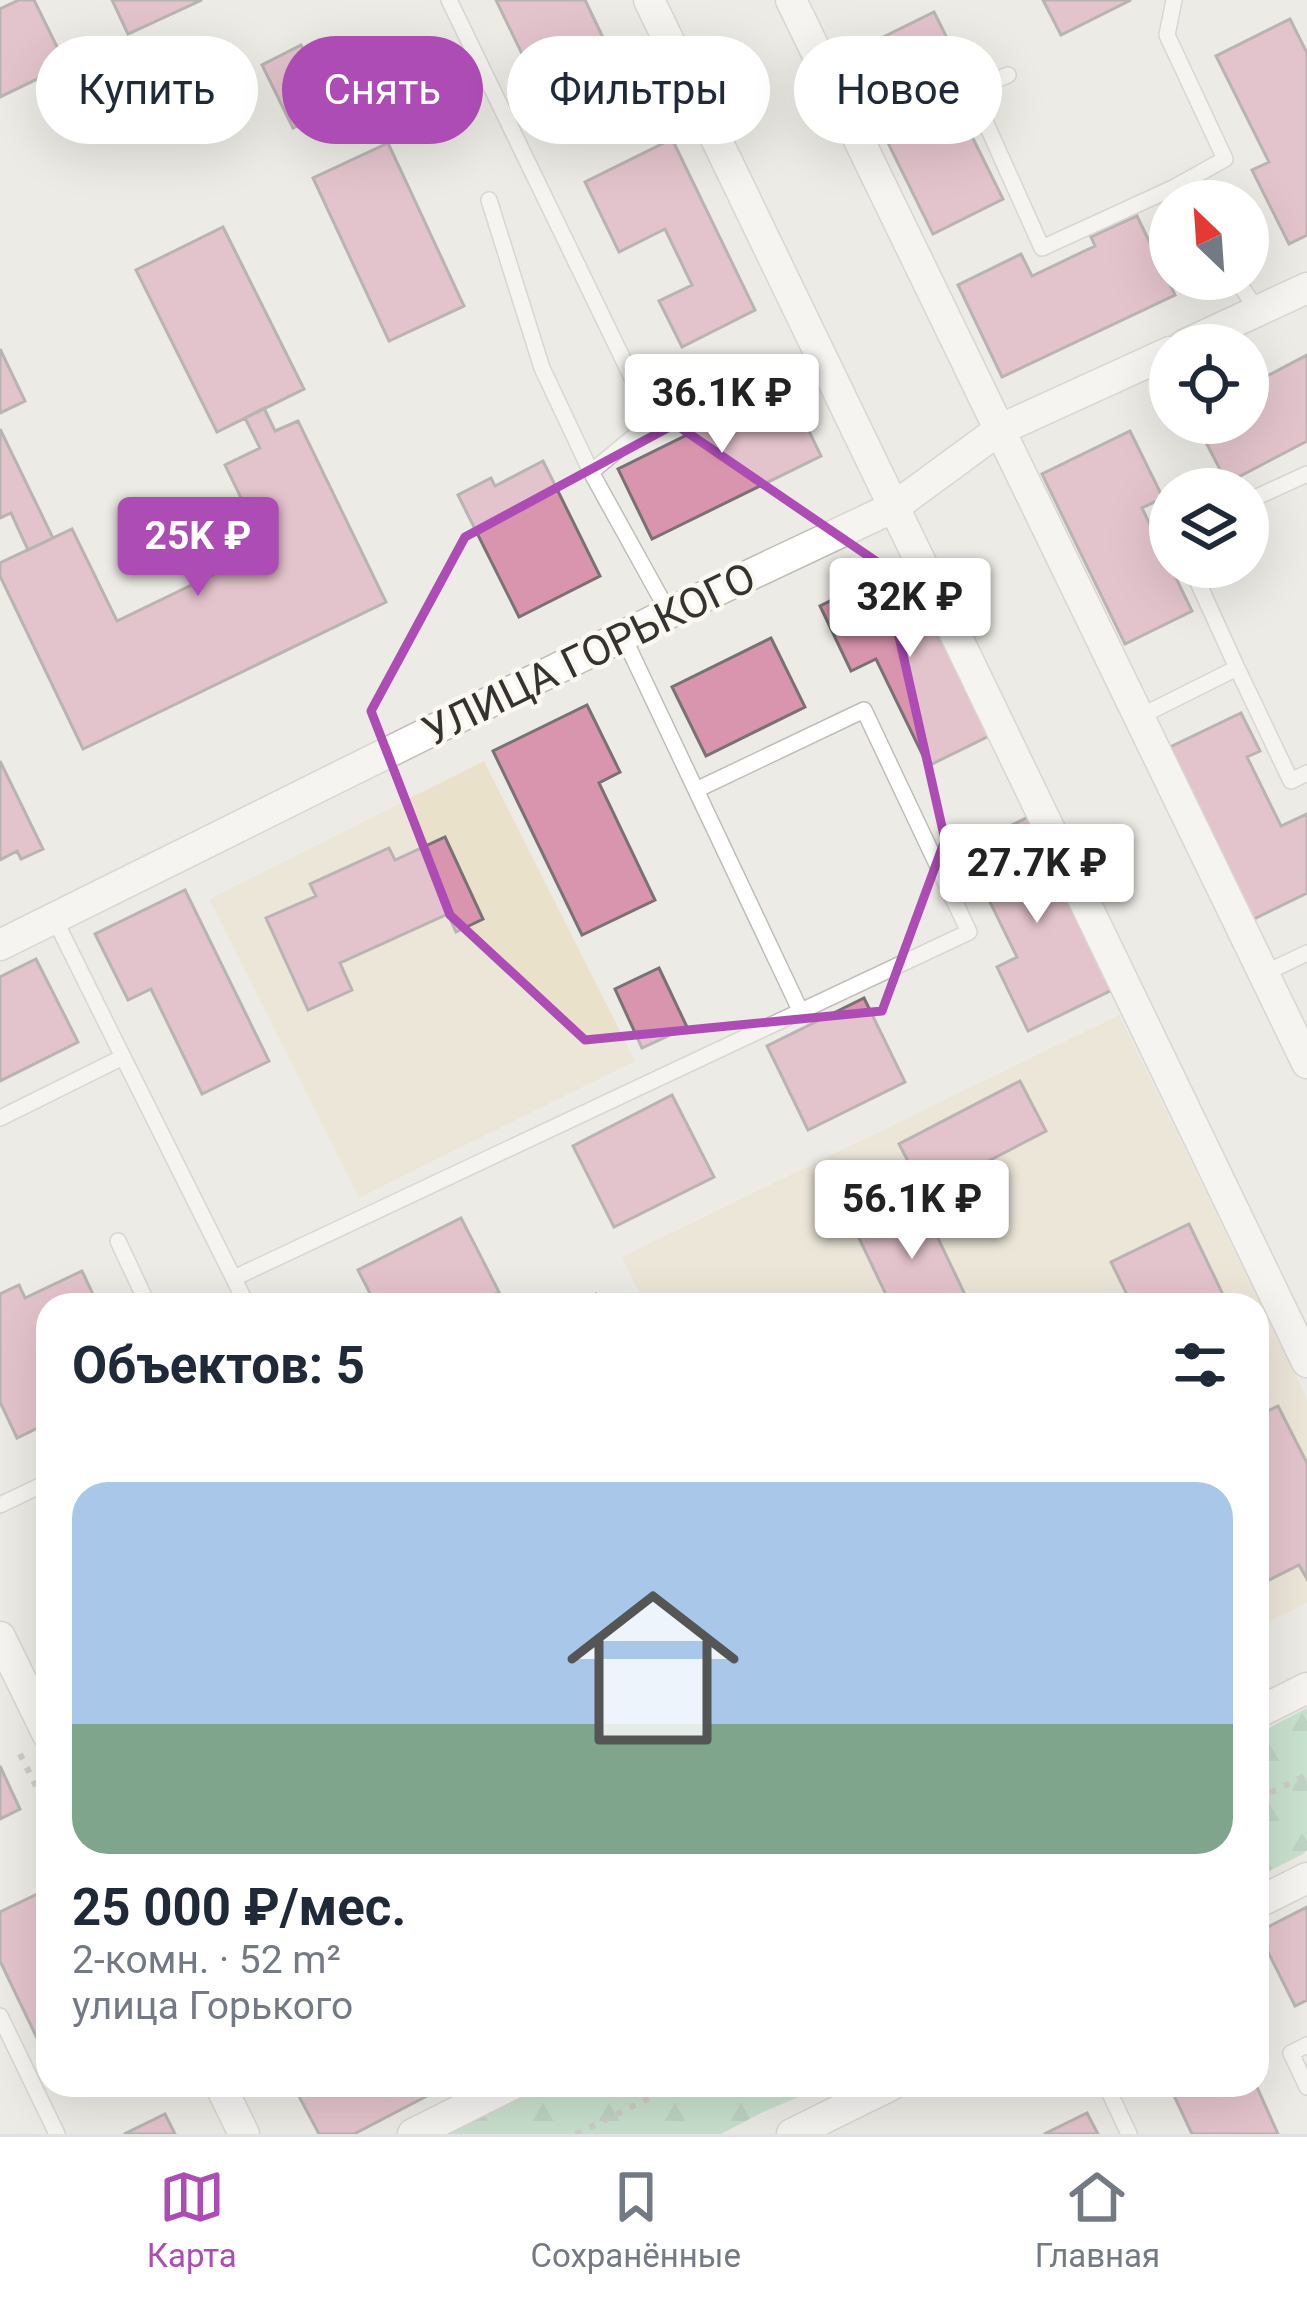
<!DOCTYPE html>
<html lang="ru">
<meta charset="utf-8">
<style>
body{margin:0;font-family:Roboto,sans-serif;background:#f6f6f7;color:#1f2937;height:100vh;display:flex;flex-direction:column;font-size:45px;white-space:nowrap}
*{box-sizing:border-box;margin:0}
p{font-size:39px;color:#747a83}
.icon{flex:none;width:66px;height:66px;fill:none;stroke:currentColor;stroke-width:2;stroke-linecap:round;stroke-linejoin:round}
.map{position:relative;flex:1;overflow:hidden}
.panel{position:absolute;left:36px;top:1293px;width:1233px;height:804px;display:flex;flex-direction:column;background:#fff;border-radius:36px;box-shadow:0 12px 48px #0002}
.panel>*{flex:none}
.hud{position:absolute;left:36px;top:36px;width:1236px;height:108px;display:flex;gap:24px}
.needle{width:78px;rotate:335deg}
.controls{position:absolute;left:1149px;top:180px;display:grid;gap:24px}
.controls a{display:grid;place-items:center;width:120px;height:120px;border-radius:50%;background:#fff;box-shadow:0 12px 48px #0002;font-size:60px}
.price{position:absolute;translate:-50% -102px;padding:0 27px;border-radius:12px;background:#fff;color:#222;font-size:39px;line-height:78px;filter:drop-shadow(0 3px 6px #0008)}
.price::after{content:'';position:absolute;left:50%;top:72px;width:36px;height:27px;margin-left:-18px;background:inherit;clip-path:polygon(0 0,100% 0,50% 100%)}
.price.current{background:#ac4cb4;color:#fff}
ul{padding:0;list-style:none}
li{display:grid;align-content:center;gap:24px;height:636px;padding:0 36px}
li span{display:grid;place-items:center;height:372px;border-radius:36px;color:#555}
li>.icon{margin-inline-start:auto}
span .icon{width:216px;height:216px;fill:#fffc;stroke-width:1}
li b{font-size:51px}
h2{display:flex;justify-content:space-between;align-items:center;height:144px;padding:0 36px;font-size:51px}
.pill{padding:0 42px;border-radius:54px;background:#fff;box-shadow:0 12px 48px #0002;font-size:42px;line-height:108px}
.pill.current{background:#ac4cb4;color:#fff}
.dock{display:flex;justify-content:space-around;align-items:center;height:168px;border-top:3px solid #e0e1e3;background:#fff;font-size:33px;color:#747a83}
.dock a{display:grid;justify-items:center;gap:6px}
.dock .current{color:#ac4cb4}
.map>svg:first-child{display:block}
.education{fill:#eae1cb}
.forest{fill:url(#forest-firs)}
.building{fill:#d995ad;stroke:#797274;stroke-width:3}
.lines{fill:none;stroke-linecap:round;stroke-linejoin:round}
.service-casing{stroke:#c0bdb8;stroke-width:18}
.minor-casing{stroke:#c0bdb8;stroke-width:33}
.path{stroke:#a9a7a3;stroke-width:6;stroke-dasharray:6 9;stroke-linecap:butt}
.service{stroke:#fff;stroke-width:15}
.minor{stroke:#fff;stroke-width:30}
.marked{fill:none;stroke:#ac4cb4;stroke-width:9;stroke-linejoin:round}
.labels{text-anchor:middle;dominant-baseline:central;stroke-width:9;stroke-linejoin:round;paint-order:stroke}
.street-label{font-size:42px;fill:#343331;stroke:#fbf8f2}
</style>
<div class="map">
<svg width="1307" height="2134" viewBox="0 0 1307 2134">
<defs>
<pattern id="forest-firs" width="22" height="20" patternUnits="userSpaceOnUse" patternTransform="scale(3)"><rect width="22" height="20" fill="#9dd6b4"/><path d="M5 1l3.5 6h-7zM16 11l3.5 6h-7z" fill="#88b89b"/></pattern>
</defs>
<rect width="100%" height="100%" fill="#edebe5"/>
<!-- education -->
<path class="education" d="M484,761L635,1061L359,1198L209,899Z
M1119,1015L1307,1399V1603L1257,1628V1305H645L622,1257Z"/>
<!-- forest -->
<path class="forest" d="M1307,1708V1850L1303,1854L1257,1877V1734Z
M528,2085H827L763,2112L721,2134H432Z"/>
<!-- building -->
<path class="building" d="M19,0H34L66,65L0,97V9Z
M112,0H202L128,34Z
M496,0H585L624,81L552,116Z
M1043,0H1131L1061,35Z
M934,12L968,80L949,90L1003,199L933,234L845,56Z
M1290,19L1307,53V235L1289,244L1252,170L1269,162L1216,56Z
M301,45L333,109L293,128L262,65Z
M672,139L755,310L682,347L659,301L692,285L665,229L619,252L585,182Z
M388,143L464,306L389,341L313,178Z
M1137,216L1175,295L1002,377L958,285L1021,254L1032,276L1095,246L1091,237Z
M223,227L304,389L217,432L136,270Z
M0,349L25,401L0,413Z
M1307,355V441L1227,483L1196,423H1248V386Z
M778,367L821,456L652,539L618,469L721,418L712,400Z
M264,408L275,431L298,421L386,602L83,749L0,576V563L72,529L117,621L266,549L225,465L260,448L245,418Z
M0,429L53,538L28,550L11,513L0,518Z
M1130,431L1163,498L1142,508L1192,611L1125,644L1042,474Z
M543,461L600,576L519,617L458,495L491,478L495,486Z
M909,562L993,734L928,766L876,659L851,671L820,606Z
M771,638L805,707L706,756L672,687Z
M587,705L620,772L599,783L655,900L582,935L493,751Z
M1241,713L1260,751L1247,757L1281,826L1307,814V893L1252,920L1168,748Z
M0,761L43,849L21,859L17,851L0,860Z
M1030,816L1114,989L1028,1031L997,967L1017,957L964,849Z
M445,837L483,919L456,932L448,914L340,963L352,990L308,1010L266,918L316,896L310,884L389,848L395,860Z
M185,890L269,1061L202,1094L151,989L128,1000L95,934Z
M36,959L78,1042L0,1081V977Z
M659,968L687,1027L642,1048L615,989Z
M864,998L905,1082L808,1130L767,1046Z
M1020,1081L1046,1131L925,1194L899,1144Z
M672,1095L714,1177L614,1227L573,1146Z
M922,1205L970,1305H891L858,1236Z
M461,1218L499,1292L473,1305H376L358,1270Z
M1189,1224L1228,1305H1132L1111,1262Z
M82,1271L98,1305H48V1423L17,1438L0,1402V1294L19,1285L25,1298Z
M596,1294L602,1305H572Z
M1278,1406L1307,1463V1579L1299,1565L1257,1586V1416Z
M0,1766L20,1809L0,1819Z
M48,1889V2061L0,1961V1912Z
M1307,1907V2000L1295,2006L1258,1932Z
M293,2085H448L354,2134H319Z
M1169,2085H1256L1278,2134H1192Z
M1087,2113L1098,2134H1044Z
M165,2114L175,2134H124Z"/>
<g class="lines">
<!-- service casing -->
<g class="service-casing">
<path id="service" d="M449,0L653,421L591,472L542,368L489,200
M1174,0L1167,35L1225,159L1173,188L1182,201
M1008,75L971,90L1042,248L1173,188
M1236,279L1258,311
M591,472L669,613
M1248,501L1307,474
M623,636L801,1012
M1237,668L1291,781L1307,773
M1137,718L1237,668L1191,567
M1263,974L1307,953
M123,1057L247,1305
M0,1118L123,1057L54,918
M118,1241L148,1305
M234,1278L969,932L864,710L696,790
M0,1505L48,1482
M0,2016L57,2134
M1307,2045L1291,2053L1307,2087
M1106,2085L1129,2134"/>
</g>
<!-- minor casing -->
<g class="minor-casing">
<path id="minor" d="M649,0L1307,1362
M791,0L1307,1063
M1184,345L1307,288
M0,945L669,613L894,507L999,430L1170,352
M0,1637L48,1735
M1257,1713L1307,1688
M1257,1903L1307,1878
M220,2085L244,2134
M413,2134L511,2085
M792,2134L891,2085"/>
</g>
<!-- path -->
<path class="path" d="M20,1754L48,1810
M1257,1799L1307,1775
M576,2134L676,2085"/>
<!-- service -->
<use href="#service" class="service"/>
<!-- minor -->
<use href="#minor" class="minor"/>
</g>
<!-- marked area -->
<path d="M0 0H1307V2134H0ZM675,424L883,566L945,840L882,1011L585,1040L450,915L371,711L465,537Z" fill="#edebe5" fill-opacity=".55" fill-rule="evenodd"/>
<path class="marked" d="M675,424L883,566L945,840L882,1011L585,1040L450,915L371,711L465,537Z"/>
<g class="labels">
<!-- street labels -->
<g class="street-label">
<text transform="translate(589 654) rotate(-26)">УЛИЦА ГОРЬКОГО</text>
</g>
</g>
</svg>
<div class="controls">
<a><svg class="needle" viewBox="-14 -14 28 28"><path d="M0-13l5 13h-10z" fill="#e53935"/><path d="M0 13l5-13h-10z" fill="#747a83"/></svg></a>
<a><svg class="icon" aria-label="locate" viewBox="0 0 24 24"><circle cx="12" cy="12" r="6"/><path d="M12 2v4M12 18v4M2 12h4M18 12h4"/></svg></a>
<a><svg class="icon" aria-label="layers" viewBox="0 0 24 24"><path d="M12 4l9 5-9 5-9-5zM3 14l9 5 9-5"/></svg></a>
</div>
<b class="price" style="left:722px;top:456px">36.1K ₽</b>
<b class="price current" style="left:198px;top:599px">25K ₽</b>
<b class="price" style="left:910px;top:660px">32K ₽</b>
<b class="price" style="left:1037px;top:926px">27.7K ₽</b>
<b class="price" style="left:912px;top:1262px">56.1K ₽</b>
<div class="hud">
<a class="pill">Купить</a>
<a class="pill current">Снять</a>
<a class="pill">Фильтры</a>
<a class="pill">Новое</a>
</div>
<section class="panel">
<h2>Объектов: 5<svg class="icon" aria-label="filters" viewBox="0 0 24 24"><path d="M4 7h16M4 17h16"/><circle cx="9" cy="7" r="2"/><circle cx="15" cy="17" r="2"/></svg></h2>
<ul>
<li><span style="background:linear-gradient(#a9c7e8 65%,#7fa58c 0)"><svg class="icon" aria-label="home" viewBox="0 0 24 24"><path d="M3 11l9-7 9 7M6 9v11h12V9"/></svg></span><div><b>25 000 ₽/мес.</b><p>2-комн. · 52 m²</p><p>улица Горького</p></div></li>
</ul>
</section>
</div>
<nav class="dock">
<a class="current"><svg class="icon" aria-label="map" viewBox="0 0 24 24"><path d="M3 6l6-2 6 2 6-2v14l-6 2-6-2-6 2zM9 4v14M15 6v14"/></svg>Карта</a>
<a><svg class="icon" aria-label="saved" viewBox="0 0 24 24"><path d="M7 4h10v16l-5-4-5 4z"/></svg>Сохранённые</a>
<a><svg class="icon" aria-label="home" viewBox="0 0 24 24"><path d="M3 11l9-7 9 7M6 9v11h12V9"/></svg>Главная</a>
</nav>
